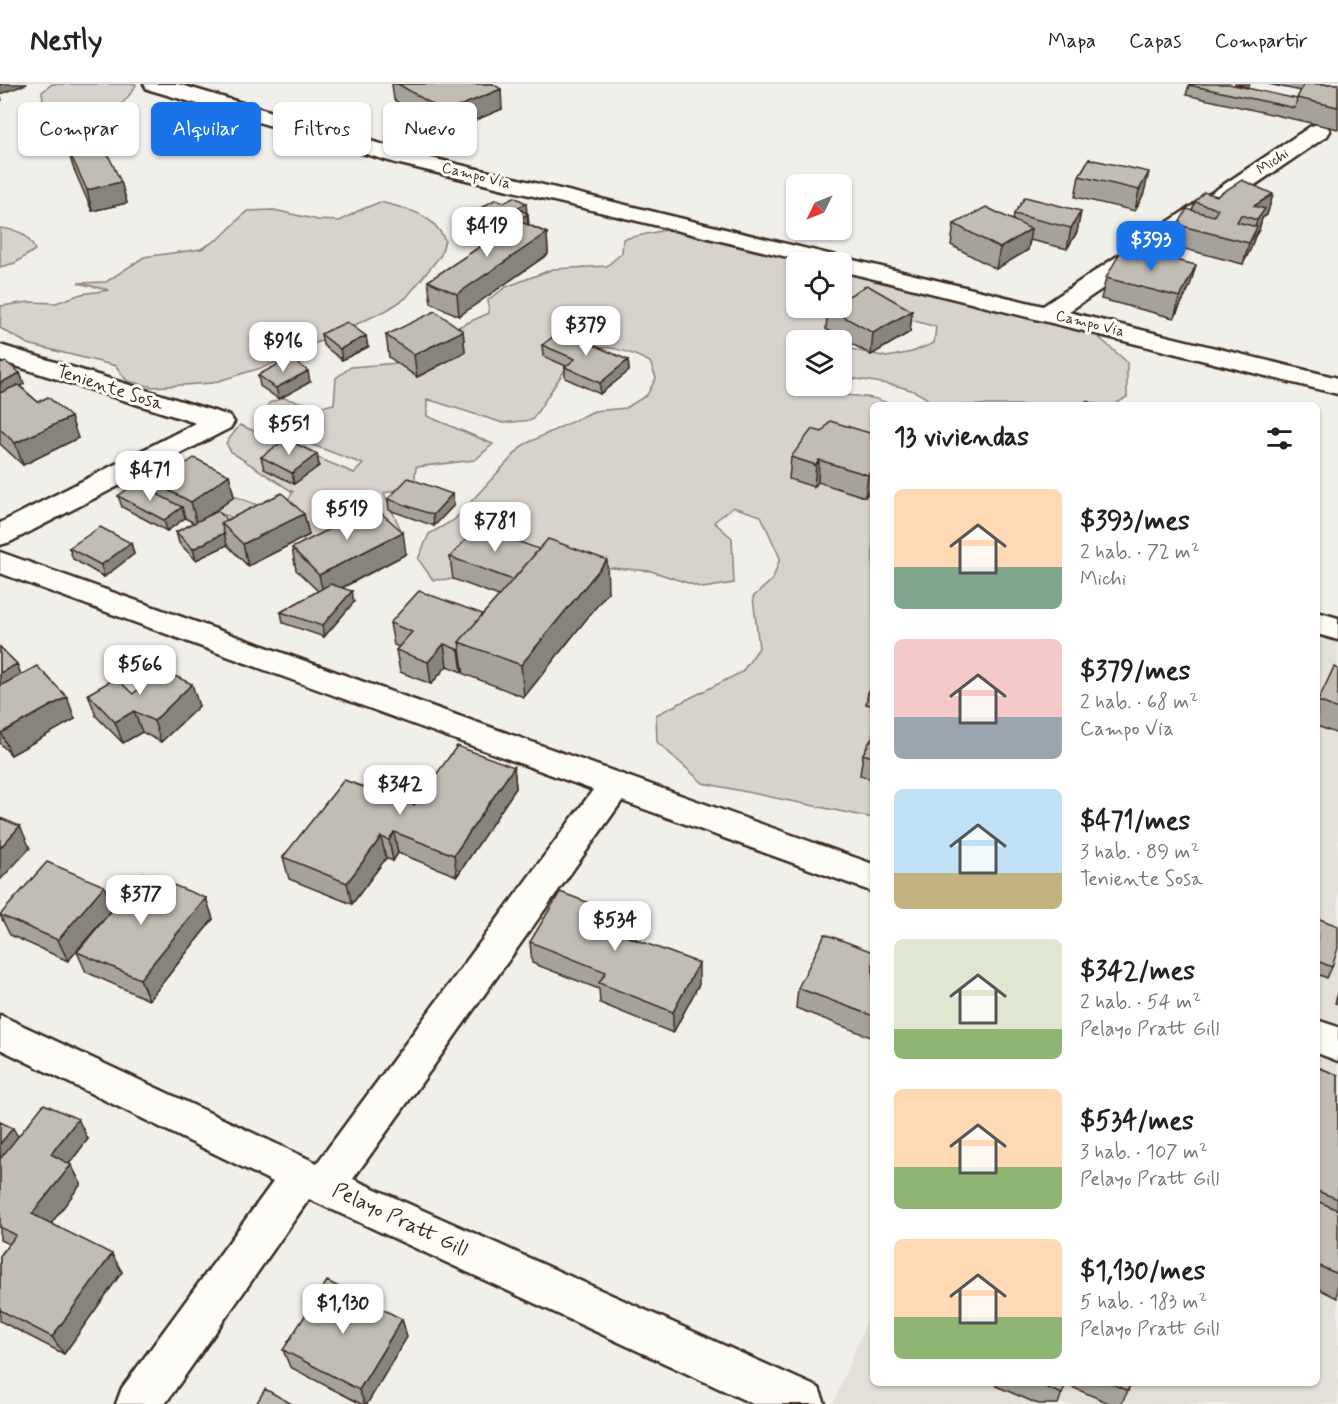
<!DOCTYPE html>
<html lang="es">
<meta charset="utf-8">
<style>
body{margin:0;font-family:Mynerve,sans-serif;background:#f2f2f2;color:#222;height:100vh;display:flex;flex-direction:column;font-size:22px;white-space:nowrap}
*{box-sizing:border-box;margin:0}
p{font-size:20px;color:#767676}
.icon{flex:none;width:33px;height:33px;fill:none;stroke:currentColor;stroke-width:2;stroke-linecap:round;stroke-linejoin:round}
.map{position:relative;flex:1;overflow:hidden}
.drawer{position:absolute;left:870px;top:318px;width:450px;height:984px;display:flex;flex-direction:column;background:#fff;border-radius:9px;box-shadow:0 2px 4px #0004}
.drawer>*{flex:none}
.top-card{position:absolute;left:18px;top:18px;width:570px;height:54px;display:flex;gap:12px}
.needle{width:39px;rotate:227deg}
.controls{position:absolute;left:786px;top:90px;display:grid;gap:12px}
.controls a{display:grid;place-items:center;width:66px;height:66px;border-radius:9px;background:#fff;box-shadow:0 2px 4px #0004;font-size:30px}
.price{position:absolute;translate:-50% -51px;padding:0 14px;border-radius:12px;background:#fff;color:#222;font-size:20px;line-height:39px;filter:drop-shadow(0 2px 3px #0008)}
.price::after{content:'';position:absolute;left:50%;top:36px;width:18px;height:14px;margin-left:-9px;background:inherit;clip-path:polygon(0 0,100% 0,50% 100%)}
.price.current{background:#1a73e8;color:#fff}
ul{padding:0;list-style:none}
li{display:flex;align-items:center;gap:18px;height:150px;padding:0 24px}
li span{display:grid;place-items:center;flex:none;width:168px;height:120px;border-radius:9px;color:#555}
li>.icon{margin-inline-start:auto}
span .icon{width:72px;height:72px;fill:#fffc;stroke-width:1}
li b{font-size:26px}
h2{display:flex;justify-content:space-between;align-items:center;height:72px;padding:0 24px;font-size:26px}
.tag{padding:0 21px;border-radius:9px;background:#fff;box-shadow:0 2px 4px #0004;font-size:21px;line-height:54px}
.tag.current{background:#1a73e8;color:#fff}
header{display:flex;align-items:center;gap:36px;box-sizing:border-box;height:84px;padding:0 30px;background:#fff;border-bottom:2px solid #e0e0e0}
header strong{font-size:28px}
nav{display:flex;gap:33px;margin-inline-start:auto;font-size:21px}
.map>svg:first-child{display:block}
.built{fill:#e3e0da}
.green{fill:#d7d2cc;stroke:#897e75;stroke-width:1.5}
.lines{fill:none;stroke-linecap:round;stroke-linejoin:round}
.minor-casing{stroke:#3b2a1e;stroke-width:5}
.minor{fill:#fdfcf7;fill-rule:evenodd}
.wall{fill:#a6a29b;stroke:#3b2a1e;stroke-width:1.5}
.shaded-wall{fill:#87847e;stroke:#3b2a1e;stroke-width:1.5}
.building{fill:#c1bcb4;stroke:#3b2a1e;stroke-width:1.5}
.labels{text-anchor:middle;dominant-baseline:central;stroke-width:6;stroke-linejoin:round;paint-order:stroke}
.far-street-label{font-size:15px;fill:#3b2a1e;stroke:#fdfcf7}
.street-label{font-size:18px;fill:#3b2a1e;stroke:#fdfcf7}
.near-street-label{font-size:21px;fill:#3b2a1e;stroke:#fdfcf7}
</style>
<header>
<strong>Nestly</strong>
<nav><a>Mapa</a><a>Capas</a><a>Compartir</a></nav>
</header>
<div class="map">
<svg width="1338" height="1320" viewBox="0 0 1338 1320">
<rect width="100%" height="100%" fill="#f1efea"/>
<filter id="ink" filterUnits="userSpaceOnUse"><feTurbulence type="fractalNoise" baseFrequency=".0167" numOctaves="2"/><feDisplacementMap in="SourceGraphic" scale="12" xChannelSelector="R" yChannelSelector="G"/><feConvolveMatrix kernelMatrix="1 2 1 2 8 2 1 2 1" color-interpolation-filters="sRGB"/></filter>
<g filter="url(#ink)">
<!-- built -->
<path class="built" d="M1317,529L1338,536V1320H833L873,1222V1299H1317Z"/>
<!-- green -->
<path class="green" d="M52,0H136V1C131,11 122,20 114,27C89,48 69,30 44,24L42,8Z
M380,118C408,125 432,129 445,156L441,171L406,214L387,226L267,282L212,299L153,303L127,297L116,282L28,260L0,244L1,222L29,218L56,219L81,210L109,206L78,199L106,198L144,173L201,165L220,154L247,127L274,126L318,136L340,137L358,127Z
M0,144C19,146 27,149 35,166L15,179L0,183Z
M670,145L696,146L812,178H796V224H842V187L887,199L1049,224L1094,249L1127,278V313L1114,321H932C920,300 864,297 842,293V263L887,273L912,268L934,259L936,243L883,228L836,243L819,256H796V278L792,282L796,288V302C812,302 815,306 828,309C850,313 872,310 892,321H873V734L703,699L657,658L656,631L742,588L759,564L753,513L773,495L780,474L761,432L733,423L714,438L732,454L734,499L703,504L651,487L586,482L506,493L433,496L418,475L429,450L454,436L523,361L594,327L626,324L647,311L656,294L650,278C628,267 601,256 578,270C570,275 540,325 532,336L503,339L427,315V332L493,360L475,376L416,383L414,402L384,409L400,444L359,460L328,464L165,412L195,397L257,421L286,419L293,408L231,368L226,359L240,341L354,389L363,380L289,352L265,329L269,319L283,314L320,323L334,320L336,294L351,283L409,278L445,249L489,229L488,216L506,203L553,185L607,182L622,169L623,155Z"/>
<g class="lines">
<!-- minor casing -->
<g class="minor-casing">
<path id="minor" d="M144,0H178L411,69L1043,222L1311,42L1319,40L1327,42L1330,47L1327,52L1068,228L1338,294V310L842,187V178H808L396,79L147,5Z
M0,261L230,332L234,338L230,344L10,458L0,461V439L196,339L0,277Z
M0,468L873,780V808L622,717L353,1095L819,1304L825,1320H753L309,1115L165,1320H116L122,1304L273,1098L0,965V931L317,1079L593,706L0,489Z
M1317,528L1338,534V556L1317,550Z
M1317,936L1338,943V977L1317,969Z"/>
</g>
<!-- minor -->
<use href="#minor" class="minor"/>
</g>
<!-- wall -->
<path class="wall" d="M392,0H493L502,25L447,48L394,16Z
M1234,0H1250L1248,3Z
M1268,0H1338V45L1186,11L1189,1L1297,15L1301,7Z
M67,63L121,98L127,119L92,127L73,83Z
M1089,75L1144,109L1135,127L1075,113L1079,92Z
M1273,110L1267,131L1262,134L1259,146L1255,152L1251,164L1243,180L1173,162L1178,141L1192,127L1195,118L1217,112Z
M1081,127L1077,148L1067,165L1030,156L1028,166L996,185L951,161L954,140L1013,136L1014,130Z
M527,129L528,130L529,141L547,149L548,170L459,232L431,219L428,197L484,160L469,153L467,132Z
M1106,194L1190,202L1174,234L1101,215Z
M828,224L912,227L910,248L871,271L826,245Z
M463,247L465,268L417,293L389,273L386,251Z
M321,250L368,263L342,276L323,261Z
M542,261L628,276L629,287L600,310L565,294V283L566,282L543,272Z
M0,280L20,289L24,300L20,302L78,354L23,381L0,360Z
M258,291L310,298L279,315L260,302Z
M822,348L873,350V402L865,413L818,398L814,403L789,395L791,373Z
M317,370L319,382L294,400L264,385L261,373Z
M229,391L234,413L207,433L227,436L304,430L309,451L248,482L227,461L196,476L179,459L176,448L194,439L185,434L167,447L122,423L118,412L159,411L156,400Z
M452,410L454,421L434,442L389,426L388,415Z
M131,459L134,470L104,493L73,475L69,464Z
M292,464L406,470L342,504L354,518L324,553L283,539L281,528L318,507L296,486Z
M450,473L608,508L524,613L464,590L463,586L462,588L447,582L431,600L400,588L396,566L399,563L394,561L390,539L483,530L499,512L453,495Z
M0,563L17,580L21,591L75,635L11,671L0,659Z
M1334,583L1338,585V650L1317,642V621Z
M873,600V622L866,620L868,609Z
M88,610H133L199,622L161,658L142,648L123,659L96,632Z
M873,652V696L860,691L863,670Z
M514,683L516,704L457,792L398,769L393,777L386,774L352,820L289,795L283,773L414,721Z
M206,814L213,835L149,916L86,888L77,868Z
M113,824L68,877L10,851L0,831V830Z
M1317,834L1332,883L1327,894L1317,890Z
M635,836L636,855L699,900L673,949L600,919L599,905L532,879L530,858Z
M873,868V954L796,924L798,904Z
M1338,909V920L1335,919Z
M1317,983L1338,991L1337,1214L1317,1204Z
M0,1038L18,1053L88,1055L69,1080L71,1081L81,1100L51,1139L122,1188L64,1270L0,1237V1172L9,1160L0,1156Z
M402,1235L407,1253L367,1320H361L290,1283L283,1266Z
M997,1299H1130L1128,1307L1121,1320H1111L1065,1300L1058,1320H1038L996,1302Z"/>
<!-- shaded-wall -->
<path class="shaded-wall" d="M0,0H27L0,10L2,16H0Z
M501,5L502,25L447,48L445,28Z
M1149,88L1144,109L1135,127L1139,106Z
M121,98L127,119L92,127L87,106Z
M1273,110L1267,131L1262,134L1259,146L1255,152L1251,164L1243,180L1249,159L1254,150L1257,136L1254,122Z
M526,119L529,151L500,168L498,147L517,124Z
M1081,127L1077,148L1067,165L1071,144Z
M1031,145L1028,166L996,185L1000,164Z
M547,149L548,170L459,232L457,210Z
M1196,181L1190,202L1174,234L1180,213Z
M912,227L910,248L871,271L873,249Z
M463,247L465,268L417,293L414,271Z
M366,252L368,263L342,276L340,265Z
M628,276L629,287L600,310V299Z
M308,287L310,298L279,315L276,304Z
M20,289L24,300L0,312V299Z
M71,333L78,354L23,381L15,359Z
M317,370L319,382L294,400L292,389Z
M819,376L818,398L814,403L816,381Z
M873,384V402L865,413L868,391Z
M229,391L234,413L197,440L191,418Z
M452,410L454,421L434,442L433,431Z
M182,423L185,434L167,447L164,436Z
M304,430L309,451L248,482L243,460Z
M403,448L406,470L324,513L319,491Z
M224,449L227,461L196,476L193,465Z
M131,459L134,470L104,493L101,481Z
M607,476L608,508L524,613L521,581Z
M352,507L354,518L324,553L322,542Z
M444,560L447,582L431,600L428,578Z
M460,564L463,586L462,588L459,566Z
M17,580L21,591L0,603V589Z
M192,600L199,622L161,658L154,637Z
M67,613L75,635L11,671L1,649Z
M134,627L142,648L123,659L115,638Z
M514,683L516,704L457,792L454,771Z
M20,742L30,764L0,796V764Z
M394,748L398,769L393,777L389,756Z
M381,753L386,774L352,820L347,799Z
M104,802L113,824L68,877L58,856Z
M206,814L213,835L149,916L140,895Z
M635,836L636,857L626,852Z
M699,879V900L673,949V928Z
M78,1035L88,1055L61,1090L51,1070Z
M13,1044L29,1072L0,1109V1060Z
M71,1081L81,1100L44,1149L32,1130Z
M112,1170L122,1188L64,1270L52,1253Z
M402,1235L407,1253L367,1320H365L359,1306Z"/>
<!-- building -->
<path class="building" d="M398,0H493L501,5L445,28Z
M1190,0H1229L1297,15L1295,24L1189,1Z
M1304,0H1338V23L1297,14Z
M101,56L121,98L87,106L67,63Z
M1089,75L1149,88L1139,106L1079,92Z
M1242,96L1273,110L1254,122L1265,125L1257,136L1241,131L1237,138L1257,143L1249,159L1178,141L1187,125L1214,132L1218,125L1195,118L1204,108L1217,112Z
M514,113L526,119L517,124L528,130L498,147L467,132L496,115L504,118Z
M1025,113L1081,127L1071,144L1014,130Z
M986,123L1031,145L1000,164L954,140Z
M519,137L547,149L457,210L428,197Z
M1123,163L1196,181L1180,213L1106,194Z
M867,201L912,227L873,249L828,224H842V216Z
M435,227L463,247L414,271L386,251Z
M347,238L366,252L340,265L321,250Z
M561,247L628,276L600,299L565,283L575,275L542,261Z
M290,274L308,287L276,304L258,291Z
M6,278L20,289L0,299V280Z
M18,301L38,318L48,313L71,333L15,359L0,345V309Z
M1086,317L1099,321H1084Z
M830,337L873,350V384L868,391L819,376L816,381L791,373L812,345L822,348Z
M286,355L317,370L292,389L261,373Z
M194,374L229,391L191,418L156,400Z
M408,394L452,410L433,431L388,415Z
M136,399L182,423L164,436L118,412Z
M282,409L304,430L243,460L221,439Z
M374,423L403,448L319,491L292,464Z
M218,427L227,436L221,439L224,449L193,465L176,448Z
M100,443L131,459L101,481L69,464Z
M477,443L539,465L513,496L450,473Z
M548,455L607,476L521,581L459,558Z
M330,500L352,507L322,542L281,528Z
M419,507L483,530L459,558L460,564L459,566L444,560L428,578L396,566L412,548L390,539Z
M0,563L17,580L0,589Z
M37,582L67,613L1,649L0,648V602Z
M1334,583L1338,585V625L1318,617Z
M160,585L192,600L154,637L134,627L115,638L88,610L116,594L133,610Z
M873,600V610L868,609Z
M873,652V673L863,670Z
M457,662L514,683L454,771L394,748L389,756L381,753L347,799L283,773L344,696L414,721Z
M0,734L20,742L0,764Z
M47,778L104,802L58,856L0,831Z
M143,789L206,814L140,895L77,868Z
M560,808L635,836L626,852L699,879L673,928L599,899L606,888L530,858Z
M1317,834L1338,842V864L1332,883L1317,877Z
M825,850L873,868V932L798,904Z
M1317,983L1338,991V1115L1317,1107Z
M44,1020L78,1035L51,1070L71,1081L32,1130L112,1170L52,1253L0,1226V1172L16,1151L0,1143V1075Z
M0,1038L13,1044L0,1060Z
M1317,1117L1338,1126V1190L1317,1181Z
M327,1197L402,1235L359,1306L283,1266Z
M1036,1299H1066L1062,1310Z
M1110,1299H1130L1128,1307Z
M265,1305L292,1320H256Z"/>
</g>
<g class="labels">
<!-- far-street labels -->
<g class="far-street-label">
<text transform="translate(1273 78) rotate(-34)">Michi</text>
<text transform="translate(476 92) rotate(14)">Campo Via</text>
<text transform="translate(1090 240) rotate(14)">Campo Via</text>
</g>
<!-- street labels -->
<g class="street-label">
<text transform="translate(110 304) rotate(18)">Teniente Sosa</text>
</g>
<!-- near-street labels -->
<g class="near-street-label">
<text transform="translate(400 1136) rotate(25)">Pelayo Pratt Gill</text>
</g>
</g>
</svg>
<div class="controls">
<a><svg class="needle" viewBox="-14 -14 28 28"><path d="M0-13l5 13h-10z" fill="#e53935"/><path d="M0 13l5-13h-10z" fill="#767676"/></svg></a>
<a><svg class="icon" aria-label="locate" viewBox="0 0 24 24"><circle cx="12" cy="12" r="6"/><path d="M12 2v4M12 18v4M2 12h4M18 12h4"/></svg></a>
<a><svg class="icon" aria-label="layers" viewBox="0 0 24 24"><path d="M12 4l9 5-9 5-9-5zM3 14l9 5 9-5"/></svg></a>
</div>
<b class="price" style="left:487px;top:174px">$419</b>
<b class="price current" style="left:1151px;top:188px">$393</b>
<b class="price" style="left:586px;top:273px">$379</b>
<b class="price" style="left:283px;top:289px">$916</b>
<b class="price" style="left:289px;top:372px">$551</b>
<b class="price" style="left:150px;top:418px">$471</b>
<b class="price" style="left:347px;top:457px">$519</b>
<b class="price" style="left:495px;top:469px">$781</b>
<b class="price" style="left:140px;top:612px">$566</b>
<b class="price" style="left:400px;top:732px">$342</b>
<b class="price" style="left:141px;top:842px">$377</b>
<b class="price" style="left:615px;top:868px">$534</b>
<b class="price" style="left:343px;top:1251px">$1,130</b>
<div class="top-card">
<a class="tag">Comprar</a>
<a class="tag current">Alquilar</a>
<a class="tag">Filtros</a>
<a class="tag">Nuevo</a>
</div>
<section class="drawer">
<h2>13 viviendas<svg class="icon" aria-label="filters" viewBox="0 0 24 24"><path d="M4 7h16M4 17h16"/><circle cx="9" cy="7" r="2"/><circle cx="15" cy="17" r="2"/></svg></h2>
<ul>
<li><span style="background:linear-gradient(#ffd9b3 65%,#7fa58c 0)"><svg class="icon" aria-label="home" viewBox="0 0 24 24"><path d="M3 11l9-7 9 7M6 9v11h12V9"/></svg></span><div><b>$393/mes</b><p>2 hab. · 72 m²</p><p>Michi</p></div></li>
<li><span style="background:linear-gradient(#f6c9c9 65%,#9aa5b1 0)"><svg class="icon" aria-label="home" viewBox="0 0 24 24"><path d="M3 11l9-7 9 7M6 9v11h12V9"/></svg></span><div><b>$379/mes</b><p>2 hab. · 68 m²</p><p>Campo Via</p></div></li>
<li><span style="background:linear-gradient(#bfe0f5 70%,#c2b280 0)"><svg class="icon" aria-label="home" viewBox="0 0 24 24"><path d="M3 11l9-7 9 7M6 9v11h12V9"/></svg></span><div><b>$471/mes</b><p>3 hab. · 89 m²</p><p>Teniente Sosa</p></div></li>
<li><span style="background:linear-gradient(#dfe7d0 75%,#8fb573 0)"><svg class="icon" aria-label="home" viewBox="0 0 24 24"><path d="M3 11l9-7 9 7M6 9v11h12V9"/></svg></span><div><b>$342/mes</b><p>2 hab. · 54 m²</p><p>Pelayo Pratt Gill</p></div></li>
<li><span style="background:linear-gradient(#ffd9b3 65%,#8fb573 0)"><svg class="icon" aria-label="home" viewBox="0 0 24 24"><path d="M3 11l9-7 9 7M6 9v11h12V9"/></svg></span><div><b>$534/mes</b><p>3 hab. · 107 m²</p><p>Pelayo Pratt Gill</p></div></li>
<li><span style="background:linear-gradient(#ffd9b3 65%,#8fb573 0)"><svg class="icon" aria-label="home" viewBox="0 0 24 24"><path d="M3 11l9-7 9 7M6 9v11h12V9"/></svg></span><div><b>$1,130/mes</b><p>5 hab. · 183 m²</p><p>Pelayo Pratt Gill</p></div></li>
</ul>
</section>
</div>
